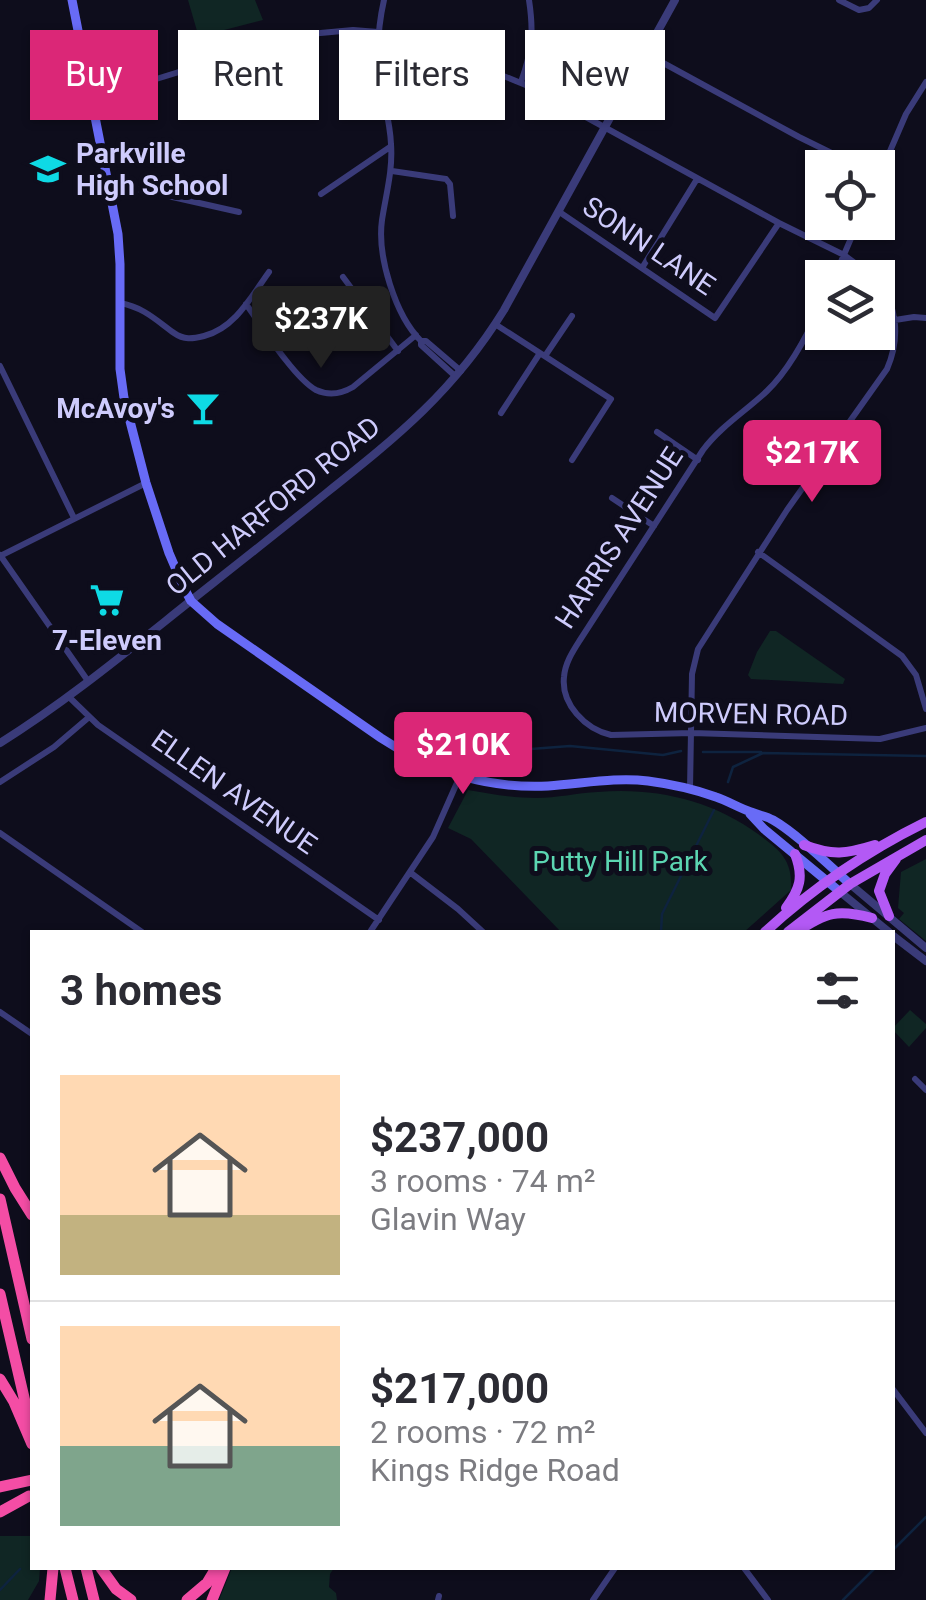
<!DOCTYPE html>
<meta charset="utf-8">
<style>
body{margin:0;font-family:Roboto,sans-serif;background:#f2f2f3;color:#2b2b33;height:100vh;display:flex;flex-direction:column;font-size:38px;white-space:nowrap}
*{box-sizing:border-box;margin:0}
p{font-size:32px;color:#7c7c81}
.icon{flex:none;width:55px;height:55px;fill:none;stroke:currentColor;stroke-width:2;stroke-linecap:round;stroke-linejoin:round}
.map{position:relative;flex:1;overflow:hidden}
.details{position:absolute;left:30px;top:930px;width:865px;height:640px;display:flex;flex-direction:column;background:#fff;border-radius:0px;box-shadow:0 2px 8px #0004}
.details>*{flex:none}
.top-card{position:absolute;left:30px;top:30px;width:868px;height:90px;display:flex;gap:20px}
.buttons{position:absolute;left:805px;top:150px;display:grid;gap:20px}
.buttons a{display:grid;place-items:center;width:90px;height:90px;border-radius:0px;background:#fff;box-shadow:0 2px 8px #0004;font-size:50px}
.price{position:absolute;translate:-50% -85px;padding:0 22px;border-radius:10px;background:#db2777;color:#fff;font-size:32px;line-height:65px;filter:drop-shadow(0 2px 5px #0008)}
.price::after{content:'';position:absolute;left:50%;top:60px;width:30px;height:22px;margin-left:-15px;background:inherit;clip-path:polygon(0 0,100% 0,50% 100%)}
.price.active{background:#222;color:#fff}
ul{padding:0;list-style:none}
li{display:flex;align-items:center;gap:30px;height:250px;padding:0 30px}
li+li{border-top:2px solid #e1e1e2}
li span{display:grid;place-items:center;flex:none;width:280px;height:200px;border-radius:0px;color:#555}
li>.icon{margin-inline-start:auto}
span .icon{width:120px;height:120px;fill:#fffc;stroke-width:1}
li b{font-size:42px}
h2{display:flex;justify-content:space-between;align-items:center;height:120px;padding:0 30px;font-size:42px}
.tag{padding:0 35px;border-radius:0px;background:#fff;box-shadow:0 2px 8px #0004;font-size:35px;line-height:90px}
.tag.active{background:#db2777;color:#fff}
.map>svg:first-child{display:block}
.green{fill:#102624}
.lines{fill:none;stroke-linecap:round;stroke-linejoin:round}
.stream{stroke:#0e233f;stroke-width:2.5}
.minor{stroke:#3a3b79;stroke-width:6}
.tertiary{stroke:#3a3b79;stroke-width:8}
.secondary{stroke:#686bf6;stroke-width:9}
.primary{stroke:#b359f5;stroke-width:10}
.motorway{stroke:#f44da5;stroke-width:11}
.labels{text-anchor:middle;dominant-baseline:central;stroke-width:10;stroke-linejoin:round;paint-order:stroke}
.poi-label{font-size:28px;font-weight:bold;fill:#cecbfc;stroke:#0e0d1c;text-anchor:start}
.street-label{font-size:28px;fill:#cecbfc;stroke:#0e0d1c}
.park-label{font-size:28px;fill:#5cd6b2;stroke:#0e0d1c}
</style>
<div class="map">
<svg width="926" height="1600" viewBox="0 0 926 1600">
<rect width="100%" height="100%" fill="#0e0d1c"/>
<!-- green -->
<path class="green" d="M188,0H255L263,20L205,35L197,31Z
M770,631H776L845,679L843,684L751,679L748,675L757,652Z
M468,790C490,794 513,798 536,798C557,798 577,793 598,792C654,787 712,800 758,834C780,850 793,860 791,890L744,932H561L471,839L448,828Z
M926,859V941L899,919L904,913L898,908L901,872Z
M910,1010L926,1024V1028L909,1047L892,1029Z
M0,1536H32V1568H40L39,1581L28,1600H0Z
M232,1568H334L330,1574L329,1587L336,1593L337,1600H219Z"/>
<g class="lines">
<!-- stream -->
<path class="stream" d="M703,752H761
M469,765L477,758L490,752L570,746L663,755L681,751
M728,782L733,767L763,753L926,756
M661,932L662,914L714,810
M892,1551L926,1517
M0,1590L20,1569
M843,1600L875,1568"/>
<!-- minor -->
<path class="minor" d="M384,0C379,22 377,46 379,68C381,94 390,118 391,144C393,170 386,194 382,220C377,256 395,315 421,341V345L455,376
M839,0L859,10L869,8L877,0
M645,53L799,137L862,168
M521,82C532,51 534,33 529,0
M90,94L153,80L299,35L353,30L378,32L425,44L533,88L779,223L844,255L875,278
M392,171L446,179L450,184L453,216
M878,179L906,114L926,82
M109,189H137L239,212
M321,194L390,147
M558,211L715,318L779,223
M642,268L697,179
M343,277L398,351
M834,278L858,222
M120,303C143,307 156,320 174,333C184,340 192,339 204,336C235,328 251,297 269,272
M822,303C809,332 791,368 767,391C746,411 721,426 703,450L580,640C573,651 565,663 564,677C561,704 585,729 611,735L692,733L880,739L926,728
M246,304C261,325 294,378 316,390C329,396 341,394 353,387L416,335
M895,320L914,317L926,318
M495,324L611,399L572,460
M421,341H426L461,371
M545,356L572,316
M0,366L74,518
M501,413L540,353
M657,432L698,460
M612,498L654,526
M758,552L902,656L916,675L926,709
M0,555L88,681
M0,556L146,483
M68,696L98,725L379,920
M0,782L54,747L88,718
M690,789L692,674L698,649L787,510L887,369C900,339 898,307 878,281
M0,833L142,932
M411,873L458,909L483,932
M370,932L433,837L460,776
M0,1012L32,1034
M915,1079L926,1090
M892,1388L926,1433
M744,1568L768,1600
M438,1600L439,1596
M593,1600L615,1568"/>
<!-- tertiary -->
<path class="tertiary" d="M0,743C75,696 143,638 212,584C250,554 288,524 325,494C398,436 454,391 504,310L675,0
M850,884L926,948
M839,891L889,932
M892,935L926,961"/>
<!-- secondary -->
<path class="secondary" d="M72,0L118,234L120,264V369L124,398L146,483L169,553L184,588L191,601L217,624L381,738C431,771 487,789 548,786C582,784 614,777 648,781C671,784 694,789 716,797C728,801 739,808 751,812C758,815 766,816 773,820C796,833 829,865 850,884
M750,814L764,829L839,891"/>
<!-- primary -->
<path class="primary" d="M804,845C833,856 846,854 875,845
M786,908C800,889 804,877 795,854
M889,916L879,891L885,874L896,859
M765,932C813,888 867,851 926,822
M788,932L850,884L926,840
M797,932C826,912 838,909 872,918"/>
<!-- motorway -->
<path class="motorway" d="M0,1158L15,1188L32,1215
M0,1199L32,1339
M0,1294L32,1432
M0,1379L14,1402L32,1444
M0,1487L32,1480
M0,1512L29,1496
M65,1568L73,1600
M86,1568L94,1600
M101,1568L116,1589L131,1600
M50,1600L53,1568
M187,1600L207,1583L216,1568
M212,1600L225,1568"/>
</g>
<!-- icons -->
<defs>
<g id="school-bare" transform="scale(2.7)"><path d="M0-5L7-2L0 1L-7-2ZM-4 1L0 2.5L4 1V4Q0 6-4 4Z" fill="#0edae5" stroke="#0e0d1c" stroke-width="2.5" paint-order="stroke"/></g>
<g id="bar-bare" transform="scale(2.7)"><path d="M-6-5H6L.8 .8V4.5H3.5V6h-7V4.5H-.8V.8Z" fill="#0edae5" stroke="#0e0d1c" stroke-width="2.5" paint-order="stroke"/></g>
<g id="supermarket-bare" transform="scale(2.7)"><path d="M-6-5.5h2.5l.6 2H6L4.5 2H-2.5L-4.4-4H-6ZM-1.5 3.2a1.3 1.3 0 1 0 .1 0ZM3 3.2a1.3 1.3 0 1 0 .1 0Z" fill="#0edae5" stroke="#0e0d1c" stroke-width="2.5" paint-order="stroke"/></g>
</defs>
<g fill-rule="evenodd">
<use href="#school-bare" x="48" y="169"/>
<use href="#bar-bare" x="203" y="408"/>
<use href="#supermarket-bare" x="107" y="600"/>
</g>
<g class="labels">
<!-- poi labels -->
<g class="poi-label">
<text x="76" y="153">Parkville<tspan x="76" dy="32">High School</tspan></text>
<text x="175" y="408" text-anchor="end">McAvoy's</text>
<text x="107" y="640" text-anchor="middle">7-Eleven</text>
</g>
<!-- street labels -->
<g class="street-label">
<text transform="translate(649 246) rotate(34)">SONN LANE</text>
<text transform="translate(273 506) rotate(-39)">OLD HARFORD ROAD</text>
<text transform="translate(619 538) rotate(-57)">HARRIS AVENUE</text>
<text transform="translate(751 714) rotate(1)">MORVEN ROAD</text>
<text transform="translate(234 792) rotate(35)">ELLEN AVENUE</text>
</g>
<!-- park labels -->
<g class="park-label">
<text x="620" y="861">Putty Hill Park</text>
</g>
</g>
</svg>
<div class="buttons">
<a><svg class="icon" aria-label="locate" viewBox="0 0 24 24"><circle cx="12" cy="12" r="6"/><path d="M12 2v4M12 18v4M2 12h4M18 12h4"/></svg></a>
<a><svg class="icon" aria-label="layers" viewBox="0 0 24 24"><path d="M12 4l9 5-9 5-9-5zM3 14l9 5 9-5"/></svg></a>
</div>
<b class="price active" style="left:321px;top:371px">$237K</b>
<b class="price" style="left:812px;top:505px">$217K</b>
<b class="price" style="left:463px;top:797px">$210K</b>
<div class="top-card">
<a class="tag active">Buy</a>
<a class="tag">Rent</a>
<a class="tag">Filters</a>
<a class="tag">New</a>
</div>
<section class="details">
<h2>3 homes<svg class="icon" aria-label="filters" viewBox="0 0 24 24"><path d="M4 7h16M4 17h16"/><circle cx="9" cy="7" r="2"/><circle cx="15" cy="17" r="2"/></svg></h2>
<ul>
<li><span style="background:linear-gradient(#ffd9b3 70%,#c2b280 0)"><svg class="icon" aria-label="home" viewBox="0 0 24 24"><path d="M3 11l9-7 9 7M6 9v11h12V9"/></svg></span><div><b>$237,000</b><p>3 rooms · 74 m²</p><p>Glavin Way</p></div></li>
<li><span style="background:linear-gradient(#ffd9b3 60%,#7fa58c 0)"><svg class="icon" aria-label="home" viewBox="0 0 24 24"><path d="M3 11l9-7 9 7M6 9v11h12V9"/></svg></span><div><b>$217,000</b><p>2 rooms · 72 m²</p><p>Kings Ridge Road</p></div></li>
</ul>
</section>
</div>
